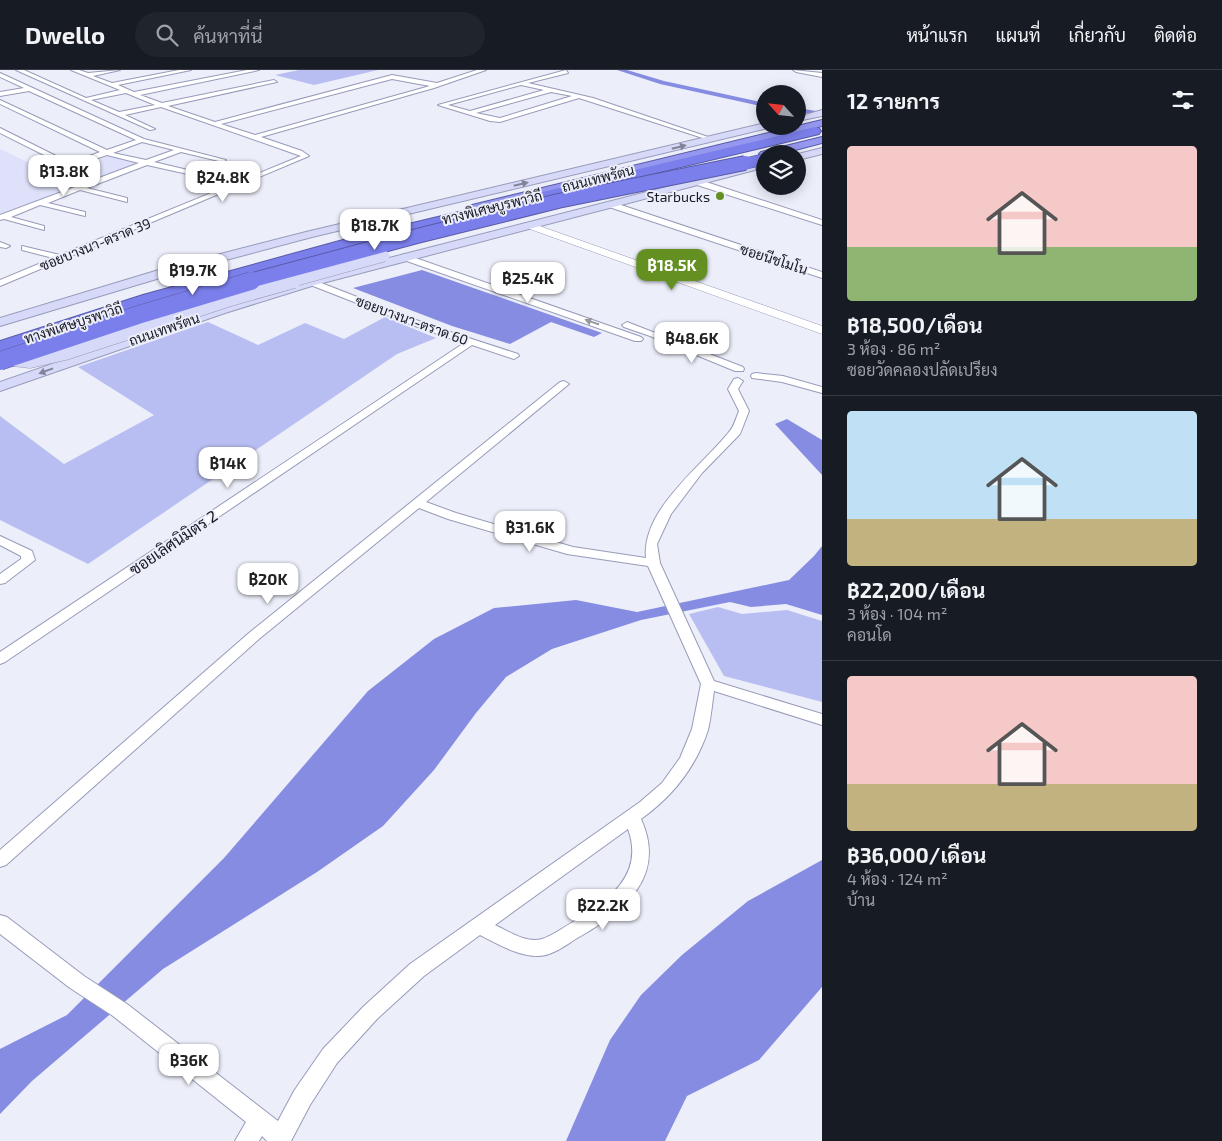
<!DOCTYPE html>
<html lang="th">
<meta charset="utf-8">
<style>
body{margin:0;font-family:"Exo 2",Sarabun,sans-serif;background:#20242c;color:#f1f3f6;height:100vh;display:flex;flex-direction:column;font-size:19px;white-space:nowrap}
*{box-sizing:border-box;margin:0}
p{font-size:16px;color:#9ea1a6}
.icon{flex:none;width:28px;height:28px;fill:none;stroke:currentColor;stroke-width:2;stroke-linecap:round;stroke-linejoin:round}
.map{position:relative;flex:1;overflow:hidden}
.panel{display:flex;flex-direction:column;background:#171b24;width:400px}
.panel>*{flex:none}
.needle{width:32px;rotate:297deg}
.buttons{position:absolute;left:756px;top:15px;display:grid;gap:10px}
.buttons a{display:grid;place-items:center;width:50px;height:50px;border-radius:50%;background:#171b24;box-shadow:0 2px 12px #0003;font-size:25px}
.price{position:absolute;translate:-50% -42px;padding:0 11px;border-radius:10px;background:#fff;color:#222;font-size:16px;line-height:32px;filter:drop-shadow(0 1px 2px #0008)}
.price::after{content:'';position:absolute;left:50%;top:30px;width:15px;height:11px;margin-left:-8px;background:inherit;clip-path:polygon(0 0,100% 0,50% 100%)}
.price.on{background:#649022;color:#fff}
ul{padding:0;list-style:none}
li{display:grid;align-content:center;gap:10px;height:265px;padding:0 25px}
li+li{border-top:1px solid #363941}
li span{display:grid;place-items:center;height:155px;border-radius:5px;color:#555}
li>.icon{margin-inline-start:auto}
span .icon{width:90px;height:90px;fill:#fffc;stroke-width:1}
li b{font-size:21px}
h2{display:flex;justify-content:space-between;align-items:center;height:60px;padding:0 25px;font-size:21px}
header{display:flex;align-items:center;gap:30px;box-sizing:border-box;height:70px;padding:0 25px;background:#171b24;border-bottom:1px solid #363941}
header strong{font-size:24px}
nav{display:flex;gap:28px;margin-inline-start:auto;font-size:18px}
.search{width:350px;height:45px;background:#20242c;display:flex;align-items:center;gap:12px;box-sizing:border-box;padding:0 18px;border-radius:28px;color:#9ea1a6;font-size:19px}
main{display:flex;flex:1;min-height:0}
.map>svg:first-child{display:block}
.built{fill:#dee1f9}
.green{fill:#b8bef2}
.water{fill:#868ce1}
.lines{fill:none;stroke-linecap:round;stroke-linejoin:round}
.canal{fill:#868ce1;fill-rule:evenodd}
.minor-casing{stroke:#979bb9;stroke-width:2}
.tertiary-casing{stroke:#979bb9;stroke-width:1}
.secondary-casing{stroke:#979bb9;stroke-width:2}
.trunk-casing{stroke:#585ba5;stroke-width:2}
.motorway-casing{stroke:#585ba5;stroke-width:2}
.minor{fill:#fff;fill-rule:evenodd}
.tertiary{fill:#fff;fill-rule:evenodd}
.secondary{fill:#d7d9f9;fill-rule:evenodd}
.trunk{fill:#9698ef;fill-rule:evenodd}
.motorway{fill:#7b7feb;fill-rule:evenodd}
.secondary-bridge-far1-casing{stroke:#979bb9;stroke-width:12;stroke-linecap:butt}
.secondary-bridge-casing{stroke:#979bb9;stroke-width:15;stroke-linecap:butt}
.motorway-bridge-far2-casing{stroke:#585ba5;stroke-width:12;stroke-linecap:butt}
.motorway-bridge-far1-casing{stroke:#585ba5;stroke-width:16;stroke-linecap:butt}
.motorway-bridge-casing{stroke:#585ba5;stroke-width:19;stroke-linecap:butt}
.secondary-bridge-far1{stroke:#d7d9f9;stroke-width:11}
.secondary-bridge{stroke:#d7d9f9;stroke-width:14}
.motorway-bridge-far2{stroke:#7b7feb;stroke-width:11}
.motorway-bridge-far1{stroke:#7b7feb;stroke-width:14}
.motorway-bridge{stroke:#7b7feb;stroke-width:18}
.oneway{fill:#818399}
.oneway2{fill:#97989c}
.poi-dot{fill:#649022;stroke:#eceefa;stroke-width:2}
.labels{text-anchor:middle;dominant-baseline:central;stroke-width:4;stroke-linejoin:round;paint-order:stroke}
.far-street-label{font-size:14px;fill:#171924;stroke:#eceefa}
.far-poi-label{font-size:14px;fill:#171924;stroke:#eceefa;text-anchor:end}
.street-label{font-size:16px;fill:#171924;stroke:#eceefa}
</style>
<header>
<strong>Dwello</strong>
<div class="search"><svg class="icon" aria-label="search" viewBox="0 0 24 24"><circle cx="10" cy="10" r="6"/><path d="M15 15l6 6"/></svg>ค้นหาที่นี่</div>
<nav><a>หน้าแรก</a><a>แผนที่</a><a>เกี่ยวกับ</a><a>ติดต่อ</a></nav>
</header>
<main>
<div class="map">
<svg width="822" height="1071" viewBox="0 0 822 1071">
<rect width="100%" height="100%" fill="#eceefa"/>
<!-- built -->
<path class="built" d="M0,79L51,103L77,97L111,85L146,93L0,146Z"/>
<!-- green -->
<path class="green" d="M299,0H378L314,15L275,5Z
M385,247L436,268L397,284L88,494L0,450V346L64,394L154,345L78,297L208,252L258,275L305,253L344,269Z
M718,537L742,544L787,540L822,551V632L724,606L689,544Z"/>
<!-- water -->
<path class="water" d="M422,200L602,263L594,267L551,252L510,274L452,256L353,218Z
M787,349L822,370V405L775,354Z
M822,476V545L786,534L751,537L730,532L641,550L552,579L506,607L476,643L434,700L383,756L317,802L163,899L32,1011L0,1044V979L67,945L224,788L368,621L434,569L494,538L576,530L637,542L789,510L814,486Z
M822,790V917L759,990L687,1026L665,1071H566L610,970L641,925L682,885L748,831Z"/>
<g class="lines">
<!-- canal -->
<path class="canal" d="M617,0H627L664,11L765,33V37L660,14Z
M798,38L822,42V46L798,42Z"/>
<!-- minor casing -->
<g class="minor-casing">
<path id="minor" d="M16,0H24L86,28L120,20L71,0H79L88,3L120,0L93,6L112,13L179,0H191L118,15L134,22L247,0H259L140,25L162,33L274,10L277,12L168,36L215,52L392,5L437,13L477,0H486L434,18L261,67L302,81L309,86L0,216V210L53,188L22,180V176L60,185L301,86L161,37L125,45L155,59L150,60ZM392,9L430,16L255,65L221,54ZM126,23L155,35L119,42L91,30Z
M566,0L568,3L528,13L593,28L714,69L709,70L579,28L500,52L490,51L438,35ZM521,15L544,20L470,41L448,35ZM551,22L572,26L500,48L476,43Z
M793,0L822,3V7L796,2Z
M0,3L144,69L226,90L223,92L181,82L154,92L192,101V105L147,95L87,118L127,128V132L80,120L48,133L85,142V146L40,135L11,147L44,156V160L4,149L0,150V145L139,93L107,85L74,96H66L0,63V58L68,92L71,93L100,82L0,34V30L107,80L136,70L29,21L0,26V22L24,18L0,7ZM142,72L174,80L146,90L113,83Z
M694,110H700L822,150V155L694,114Z
M609,133H615L822,202V208L609,137Z
M0,172L10,176L6,178L0,177Z
M404,184L641,267L643,269L641,271H635L401,189L400,187Z
M311,209L429,255L518,284L519,286L514,289L472,275L5,592L0,594V582L464,273L423,259L308,214V210Z
M627,252L743,297L744,299L743,301H735L650,266L624,257L622,255Z
M756,303L783,306L822,317V323L782,312L752,308L751,306L752,304Z
M738,308L743,311L738,319L749,341L740,364L702,403L671,444L657,474L660,493L714,611L822,644V655L714,621C712,634 711,648 708,660C696,697 672,727 641,749C667,806 625,841 579,867C567,874 553,886 538,886C518,886 497,874 480,865L424,906L377,949L337,993L310,1035L291,1071H267L262,1066L259,1071H235L246,1052L113,946L70,918L0,864V845L7,847L84,906L127,934L278,1051L294,1021L323,979L363,937L410,894L640,732L662,713L680,688L692,659L701,614L648,496L567,484L448,449L419,438L259,569L6,795L0,797V780L249,563L560,312L564,311L569,314L426,432L456,443L573,477L646,488C641,440 702,396 729,362C734,357 736,348 739,341L728,319L734,309ZM628,759C645,805 608,831 573,852C564,857 552,866 542,869C527,874 508,861 495,855Z
M0,466L32,481L35,490L5,513L0,514V504L21,489V486L0,475Z"/>
</g>
<!-- tertiary casing -->
<g class="tertiary-casing">
<path id="tertiary" d="M531,153L822,256V264L527,158V154Z"/>
</g>
<!-- secondary casing -->
<g class="secondary-casing">
<path id="secondary" d="M822,40V46L798,51V47Z
M765,53V56H769L768,58L312,167L170,205L0,256V248L162,199L306,162Z
M822,78V84L798,90V84Z
M752,95L755,96V100L315,215L225,243L0,321V312L217,237L307,209Z"/>
</g>
<!-- trunk casing -->
<g class="trunk-casing">
<path id="trunk" d="M822,50V56L472,143L466,139L468,136Z
M822,67V73L780,84H765V87L759,84L761,82Z"/>
</g>
<!-- motorway casing -->
<g class="motorway-casing">
<path id="motorway" d="M815,57L819,58L821,61L819,64L363,173L155,231L0,282V271L143,225L354,167Z"/>
</g>
<!-- minor -->
<use href="#minor" class="minor"/>
<!-- tertiary -->
<use href="#tertiary" class="tertiary"/>
<!-- secondary -->
<use href="#secondary" class="secondary"/>
<!-- trunk -->
<use href="#trunk" class="trunk"/>
<!-- motorway -->
<use href="#motorway" class="motorway"/>
<!-- secondary-bridge-far1 casing -->
<g class="secondary-bridge-far1-casing">
<path id="secondary-bridge-far1" d="M290,212L384,186"/>
</g>
<!-- secondary-bridge casing -->
<g class="secondary-bridge-casing">
<path id="secondary-bridge" d="M6,288L30,291L65,283L227,230L294,211"/>
</g>
<!-- motorway-bridge-far2 casing -->
<g class="motorway-bridge-far2-casing">
<path id="motorway-bridge-far2" d="M739,95L765,89"/>
</g>
<!-- motorway-bridge-far1 casing -->
<g class="motorway-bridge-far1-casing">
<path id="motorway-bridge-far1" d="M246,212L417,166L558,131L745,93"/>
</g>
<!-- motorway-bridge casing -->
<g class="motorway-bridge-casing">
<path id="motorway-bridge" d="M0,291L138,245L251,211"/>
</g>
<!-- secondary-bridge-far1 -->
<use href="#secondary-bridge-far1" class="secondary-bridge-far1"/>
<!-- secondary-bridge -->
<use href="#secondary-bridge" class="secondary-bridge"/>
<!-- motorway-bridge-far2 -->
<use href="#motorway-bridge-far2" class="motorway-bridge-far2"/>
<!-- motorway-bridge-far1 -->
<use href="#motorway-bridge-far1" class="motorway-bridge-far1"/>
<!-- motorway-bridge -->
<use href="#motorway-bridge" class="motorway-bridge"/>
</g>
<!-- one-way arrows -->
<defs><path id="oneway-solid" d="M-6-.8H1V-3.2L6.5 0L1 3.2V.8H-6Z" transform="scale(1.25)"/></defs>
<g class="oneway">
<use href="#oneway-solid" transform="translate(679 77) rotate(-14)"/>
<use href="#oneway-solid" transform="translate(521 114) rotate(-13)"/>
<use href="#oneway-solid" transform="translate(46 301) rotate(160)"/>
</g>
<use class="oneway2" href="#oneway-solid" transform="translate(592 252) rotate(-161)"/>
<!-- markers -->
<circle class="poi-dot" cx="720" cy="126" r="5"/>
<g class="labels">
<!-- far-street labels -->
<g class="far-street-label">
<text transform="translate(598 108) rotate(-14)">ถนนเทพรัตน</text>
<text transform="translate(492 137) rotate(-14)">ทางพิเศษบูรพาวิถี</text>
<text transform="translate(95 174) rotate(-22)">ซอยบางนา-ตราด 39</text>
<text transform="translate(774 189) rotate(18)">ซอยนีชโมโน</text>
<text transform="translate(412 250) rotate(20)">ซอยบางนา-ตราด 60</text>
<text transform="translate(73 253) rotate(-18)">ทางพิเศษบูรพาวิถี</text>
<text transform="translate(164 259) rotate(-19)">ถนนเทพรัตน</text>
</g>
<!-- far-poi labels -->
<g class="far-poi-label">
<text x="710" y="126">Starbucks</text>
</g>
<!-- street labels -->
<g class="street-label">
<text transform="translate(173 472) rotate(-34)">ซอยเลิศนิมิตร 2</text>
</g>
</g>
</svg>
<div class="buttons">
<a><svg class="needle" viewBox="-14 -14 28 28"><path d="M0-13l5 13h-10z" fill="#e53935"/><path d="M0 13l5-13h-10z" fill="#9ea1a6"/></svg></a>
<a><svg class="icon" aria-label="layers" viewBox="0 0 24 24"><path d="M12 4l9 5-9 5-9-5zM3 14l9 5 9-5"/></svg></a>
</div>
<b class="price" style="left:64px;top:127px">฿13.8K</b>
<b class="price" style="left:223px;top:133px">฿24.8K</b>
<b class="price" style="left:375px;top:181px">฿18.7K</b>
<b class="price on" style="left:672px;top:221px">฿18.5K</b>
<b class="price" style="left:193px;top:226px">฿19.7K</b>
<b class="price" style="left:528px;top:234px">฿25.4K</b>
<b class="price" style="left:692px;top:294px">฿48.6K</b>
<b class="price" style="left:228px;top:419px">฿14K</b>
<b class="price" style="left:530px;top:483px">฿31.6K</b>
<b class="price" style="left:268px;top:535px">฿20K</b>
<b class="price" style="left:603px;top:861px">฿22.2K</b>
<b class="price" style="left:189px;top:1016px">฿36K</b>
</div>
<section class="panel">
<h2>12 รายการ<svg class="icon" aria-label="filters" viewBox="0 0 24 24"><path d="M4 7h16M4 17h16"/><circle cx="9" cy="7" r="2"/><circle cx="15" cy="17" r="2"/></svg></h2>
<ul>
<li><span style="background:linear-gradient(#f6c9c9 65%,#8fb573 0)"><svg class="icon" aria-label="home" viewBox="0 0 24 24"><path d="M3 11l9-7 9 7M6 9v11h12V9"/></svg></span><div><b>฿18,500/เดือน</b><p>3 ห้อง · 86 m²</p><p>ซอยวัดคลองปลัดเปรียง</p></div></li>
<li><span style="background:linear-gradient(#bfe0f5 70%,#c2b280 0)"><svg class="icon" aria-label="home" viewBox="0 0 24 24"><path d="M3 11l9-7 9 7M6 9v11h12V9"/></svg></span><div><b>฿22,200/เดือน</b><p>3 ห้อง · 104 m²</p><p>คอนโด</p></div></li>
<li><span style="background:linear-gradient(#f6c9c9 70%,#c2b280 0)"><svg class="icon" aria-label="home" viewBox="0 0 24 24"><path d="M3 11l9-7 9 7M6 9v11h12V9"/></svg></span><div><b>฿36,000/เดือน</b><p>4 ห้อง · 124 m²</p><p>บ้าน</p></div></li>
</ul>
</section>
</main>
